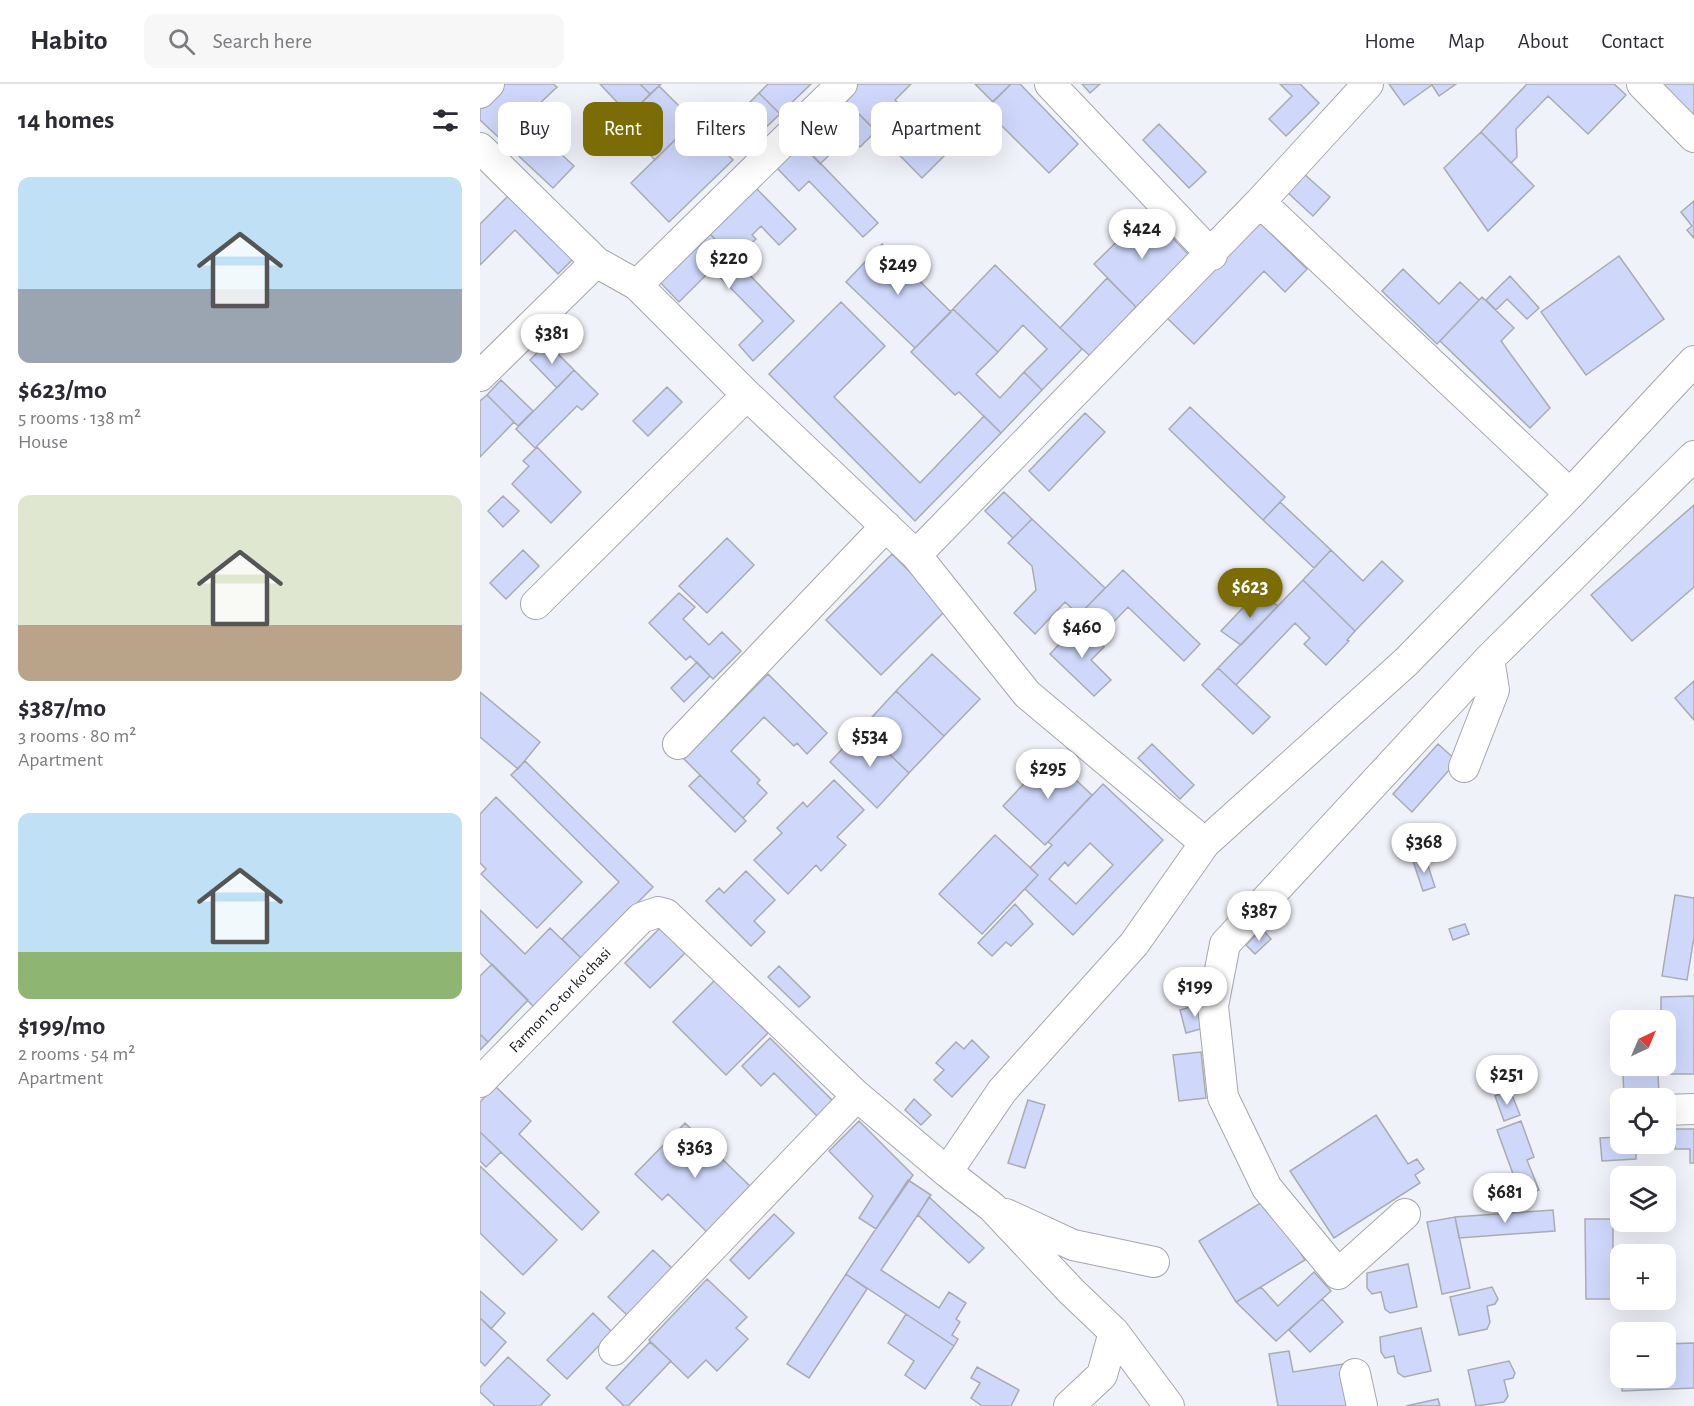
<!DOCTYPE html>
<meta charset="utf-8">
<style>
body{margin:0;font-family:"Alegreya Sans",sans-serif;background:#f7f7f7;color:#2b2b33;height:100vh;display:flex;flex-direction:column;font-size:22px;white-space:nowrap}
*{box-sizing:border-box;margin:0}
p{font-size:20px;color:#7c7c81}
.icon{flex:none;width:33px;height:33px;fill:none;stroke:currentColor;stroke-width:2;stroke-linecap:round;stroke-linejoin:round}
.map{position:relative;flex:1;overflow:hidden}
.panel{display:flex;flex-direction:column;background:#fff;width:480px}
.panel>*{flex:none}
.hud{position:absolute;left:18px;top:18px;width:570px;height:54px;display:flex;gap:12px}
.needle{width:39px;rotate:44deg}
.buttons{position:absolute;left:1130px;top:926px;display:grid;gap:12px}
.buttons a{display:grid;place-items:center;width:66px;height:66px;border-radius:12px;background:#fff;box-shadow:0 6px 24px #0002;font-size:30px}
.price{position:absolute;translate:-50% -51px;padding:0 14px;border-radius:21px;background:#fff;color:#222;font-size:20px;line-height:39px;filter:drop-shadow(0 2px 3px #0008)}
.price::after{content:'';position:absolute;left:50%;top:36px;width:18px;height:14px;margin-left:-9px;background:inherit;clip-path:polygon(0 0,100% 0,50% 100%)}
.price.current{background:#7c6c05;color:#fff}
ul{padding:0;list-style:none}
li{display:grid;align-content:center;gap:12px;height:318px;padding:0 18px}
li span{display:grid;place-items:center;height:186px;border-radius:12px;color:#555}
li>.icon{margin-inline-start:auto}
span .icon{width:108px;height:108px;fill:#fffc;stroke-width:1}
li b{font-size:26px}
h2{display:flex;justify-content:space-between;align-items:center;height:72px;padding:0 18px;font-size:26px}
.pill{padding:0 21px;border-radius:12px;background:#fff;box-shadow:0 6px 24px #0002;font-size:21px;line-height:54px}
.pill.current{background:#7c6c05;color:#fff}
header{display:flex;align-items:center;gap:36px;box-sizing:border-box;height:84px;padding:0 30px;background:#fff;border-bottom:2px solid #e1e1e2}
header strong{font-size:28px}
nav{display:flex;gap:33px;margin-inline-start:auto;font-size:21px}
.search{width:420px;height:54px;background:#f7f7f7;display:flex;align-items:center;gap:15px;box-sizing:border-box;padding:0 21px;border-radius:12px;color:#7c7c81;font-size:22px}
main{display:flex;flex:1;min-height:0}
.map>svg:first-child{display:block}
.building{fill:#cfd8fb;stroke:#a9abb2;stroke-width:1.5;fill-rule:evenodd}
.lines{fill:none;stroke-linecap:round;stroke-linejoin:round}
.minor-casing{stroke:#a5a7ae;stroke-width:32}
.minor{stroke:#fff;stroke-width:30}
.labels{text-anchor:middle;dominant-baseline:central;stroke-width:4.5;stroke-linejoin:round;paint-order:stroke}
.street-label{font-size:16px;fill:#141518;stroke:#fff}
</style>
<header>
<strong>Habito</strong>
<div class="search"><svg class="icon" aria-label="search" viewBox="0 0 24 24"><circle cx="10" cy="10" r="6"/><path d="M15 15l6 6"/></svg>Search here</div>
<nav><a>Home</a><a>Map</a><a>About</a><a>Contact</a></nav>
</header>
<main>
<section class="panel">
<h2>14 homes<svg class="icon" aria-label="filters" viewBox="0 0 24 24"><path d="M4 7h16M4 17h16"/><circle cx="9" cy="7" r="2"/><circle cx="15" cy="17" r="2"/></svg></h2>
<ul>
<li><span style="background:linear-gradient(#bfe0f5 60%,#9aa5b1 0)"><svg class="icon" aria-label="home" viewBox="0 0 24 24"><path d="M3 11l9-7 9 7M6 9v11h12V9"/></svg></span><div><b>$623/mo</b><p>5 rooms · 138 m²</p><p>House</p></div></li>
<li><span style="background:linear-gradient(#dfe7d0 70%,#b9a48a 0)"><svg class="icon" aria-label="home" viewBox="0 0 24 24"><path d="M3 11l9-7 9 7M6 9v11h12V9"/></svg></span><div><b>$387/mo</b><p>3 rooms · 80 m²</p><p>Apartment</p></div></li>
<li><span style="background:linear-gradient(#bfe0f5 75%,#8fb573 0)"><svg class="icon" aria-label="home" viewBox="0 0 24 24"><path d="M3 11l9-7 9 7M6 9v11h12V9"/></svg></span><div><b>$199/mo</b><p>2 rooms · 54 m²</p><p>Apartment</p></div></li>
</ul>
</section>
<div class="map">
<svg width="1214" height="1322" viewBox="0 0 1214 1322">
<rect width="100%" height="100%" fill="#f0f2f9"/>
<!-- building -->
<path class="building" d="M22,0H73L77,3L56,23L55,46L94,82L73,104L0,36V21Z
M120,0H160L170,10L149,31Z
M160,0H181L170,10Z
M288,0H331L300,30L279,9Z
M378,0H431L415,16L467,69L442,94L363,14Z
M495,0H531L513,18Z
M531,0H540L598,60L569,89L505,25Z
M602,0H620L610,9Z
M800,0H820L839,19L806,52L789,35L812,12Z
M909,0H976L959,12L952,1L924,21Z
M1047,0H1134L1146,11L1108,50L1068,12L1036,45L1037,73L1031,79L1001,48Z
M1182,0H1214V31Z
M179,2L214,37L175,76L140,40Z
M279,9L300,30L279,50L259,29Z
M363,14L396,47L380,63L369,52L340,80L319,58Z
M214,37L253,76L189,138L151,99Z
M679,40L726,88L709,104L663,56Z
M1001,48L1054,102L1008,147L964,84Z
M321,59L398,139L383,153L329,97L319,107L296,83Z
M824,90L850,113L833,132L807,108Z
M274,102L316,145L299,161L281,142L272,151L276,155L255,175L228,148Z
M33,107L97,171L78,190L35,146L0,181V140Z
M1214,117V154L1207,146L1212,142L1201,128Z
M667,128L709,171L656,223L614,180Z
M779,138L827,185L805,208L784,187L714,260L687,234Z
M228,148L314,237L273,277L259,261L283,237L232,185L199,218L178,196Z
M402,160L471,228L435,264L366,198Z
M1139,172L1184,235L1106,291L1061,228Z
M515,181L602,265L562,306L544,288L567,265L543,241L518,268L473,225Z
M923,185L959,220L980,198L999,216L957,260L902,207Z
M1030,192L1059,224L1047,235L1027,215L1016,226L1006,216Z
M627,194L656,223L610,272L580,244Z
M1002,213L1034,244L1021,257L1070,324L1050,344L960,257Z
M361,218L405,262L354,313L440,399L504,332L521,349L435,437L289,290Z
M473,225L518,268L496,290L520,314L544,288L562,306L521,349L479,308L475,311L431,268Z
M67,259L94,286L77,304L50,276Z
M94,286L118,310L102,326L97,322L55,364L36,345Z
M21,296L53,327L38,342L7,311Z
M187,303L202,318L168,352L153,337Z
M7,311L34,338L0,373V317Z
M710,323L805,413L783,436L689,345Z
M605,329L625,348L569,407L549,387Z
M57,363L101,408L71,439L32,400L49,382L43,377Z
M524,408L552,435L533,454L505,427Z
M23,412L39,427L23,443L8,427Z
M800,418L851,466L834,484L783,436Z
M1214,421V503L1152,557L1111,511Z
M552,435L625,504L599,531L585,518L555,550L534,529L556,506L552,482L528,459Z
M247,454L274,481L227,529L199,502Z
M43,466L59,482L26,515L10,499Z
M851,466L883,497L902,477L923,497L875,547L823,496Z
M412,470L467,525L401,591L346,536Z
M643,486L720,560L704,577L648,523L616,556L595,535Z
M823,496L875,547L867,556L869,557L846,581L824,560L830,554L815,539L756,601L738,584Z
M778,508L798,522L761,561L741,547Z
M199,509L215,523L203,535L229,561L242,548L261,567L233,595L210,572L206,576L169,539Z
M599,539L624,563L611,576L631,596L614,612L570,570Z
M452,570L500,615L464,652L416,607Z
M217,578L230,592L204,618L191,604Z
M738,584L790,633L773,650L722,601Z
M288,590L347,649L327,670L317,659L314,662L284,633L251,667L280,696L277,699L287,709L263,734L204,675Z
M1214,597V636L1195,614Z
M416,607L464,652L429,689L382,644Z
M0,608L60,658L38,685L0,653Z
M382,644L429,689L397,724L350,678Z
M672,660L714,701L700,715L658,674Z
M958,660L977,677L932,728L913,710Z
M570,672L612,711L565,761L523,722Z
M45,677L173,803L102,875L82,855L139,798L31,691Z
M220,691L266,737L255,748L209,702Z
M354,696L384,726L357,753L366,761L341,787L336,781L308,810L274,776L302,749L297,744L323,718L327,723Z
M623,700L683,756L593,851L545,805L558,791L550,784L572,761L568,758ZM610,759L633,781L596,820L569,795L585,778L588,782Z
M16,713L102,798L57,844L1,790L6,785L0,779V730Z
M515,751L558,791L502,850L459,810Z
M945,773L955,803L943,807L933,777Z
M266,787L295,816L274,837L285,848L271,862L226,817L239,804L244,809Z
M1195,811L1214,814V853L1207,896L1182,892Z
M535,820L553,840L531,862L526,858L512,872L498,859Z
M0,826L45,870L70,844L102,875L54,923L0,869Z
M985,840L989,850L973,856L969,845Z
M180,844L205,869L170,904L145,879Z
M782,845L791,855L775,870L766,861Z
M12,880L48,916L8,958L0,950V892Z
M299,882L330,913L319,923L288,893Z
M235,896L288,949L246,991L193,938Z
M1214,912V990H1182V981H1185V936H1181V913Z
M724,919L731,942L706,949L700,926Z
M0,950L8,958L0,966Z
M290,954L354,1018L339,1034L294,989L281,1002L262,982Z
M492,956L509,973L472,1013L454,996L464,986L456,979L476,958L484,965Z
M721,968L726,1014L699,1017L693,971Z
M1178,990L1179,1010L1144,1011L1143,991Z
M15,1002L51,1037L39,1050L119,1128L102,1146L0,1048V1018Z
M1030,1006L1040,1031L1024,1037L1015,1012Z
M434,1015L451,1031L441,1041L425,1026Z
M548,1016L565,1021L545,1084L528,1079Z
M896,1031L928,1080L937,1075L944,1085L935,1091L940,1099L854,1154L810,1087Z
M379,1037L433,1091L396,1145L379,1134L393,1112L349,1067Z
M1041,1037L1054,1073L1047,1076L1059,1106L1041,1112L1017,1046Z
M205,1039L273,1105L229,1150L188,1110L182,1116L155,1090Z
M1195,1045H1214V1079H1210V1065H1195Z
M0,1048L21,1068L6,1083L0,1077Z
M1140,1053V1059H1156V1075L1122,1077L1120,1054Z
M0,1082L77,1156L43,1191L0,1149Z
M428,1096L451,1111L401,1186L459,1224L469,1208L486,1219L476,1235L480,1238L472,1251L478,1255L474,1262L366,1190Z
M449,1113L504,1164L489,1179L438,1131Z
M787,1115L825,1176L756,1218L719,1157Z
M1073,1126L1075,1147L979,1154L975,1133Z
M294,1130L314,1149L269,1195L250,1176Z
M975,1133L990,1204L962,1210L947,1138Z
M1105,1135H1133V1215H1106Z
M173,1166L193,1185L148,1232L128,1213Z
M928,1180L937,1223L910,1229L905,1225L901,1208L892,1210L887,1204V1189Z
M834,1188L851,1207L796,1257L756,1218L781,1203L798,1222Z
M366,1190L387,1205L329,1294L307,1280Z
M227,1195L267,1233L256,1244L268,1255L237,1287L226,1276L208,1294L169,1256Z
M1012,1203L1018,1215L1015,1220L1007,1222L1010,1238L1007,1245L979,1251L970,1213Z
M0,1207L25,1229L11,1245L0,1234Z
M842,1215L863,1238L830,1268L809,1246Z
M113,1229L132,1248L87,1295L67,1276Z
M426,1230L474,1262L445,1305L425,1291L434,1277L408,1259Z
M0,1234L26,1258L5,1282L0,1277Z
M941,1244L951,1287L924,1293L918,1289L914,1272L905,1274L901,1268L900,1253Z
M170,1258L191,1277L148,1322H144L126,1304Z
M1214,1259V1304L1142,1307V1293H1185V1260Z
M809,1267L813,1288L863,1280L871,1322H798L789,1270Z
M28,1273L70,1311L60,1322H15L0,1308V1303Z
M1029,1277L1035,1289L1033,1294L1024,1296L1028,1312L1024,1318L996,1322L988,1286Z
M497,1283L539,1306L531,1322H502L491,1314L500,1299L491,1294Z
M958,1315L960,1322H926Z"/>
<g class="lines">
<!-- minor casing -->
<g class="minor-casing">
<path id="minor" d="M570,0L732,171
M1162,0L1214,53
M0,9L9,0
M0,64L116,178L157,201L267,311L436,471L547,610L725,759
M780,118L888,0
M157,201L362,0
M0,292L116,178
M436,471L780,118L1090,410
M56,520L267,311
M198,660L406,442
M984,683L1014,606L1009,575
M0,998L161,834L178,828L186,830L377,1012L467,1088L522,1007L654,860L725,759L926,578L1090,410L1214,277
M1185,1026L1214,1025
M467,1088L512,1123L591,1207L634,1248L622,1291L589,1322
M526,1130L593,1161L674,1178
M925,1130L858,1190L787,1104L743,1013L733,922L745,860L1009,575L1214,372
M634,1248L689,1322
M134,1266L377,1012
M875,1290L882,1322"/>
</g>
<!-- minor -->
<use href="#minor" class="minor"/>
</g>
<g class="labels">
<!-- street labels -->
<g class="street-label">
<text transform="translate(80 916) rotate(-46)">Farmon 10-tor koʻchasi</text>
</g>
</g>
</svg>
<div class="buttons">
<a><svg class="needle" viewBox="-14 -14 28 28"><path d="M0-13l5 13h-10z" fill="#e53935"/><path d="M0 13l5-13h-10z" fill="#7c7c81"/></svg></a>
<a><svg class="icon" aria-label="locate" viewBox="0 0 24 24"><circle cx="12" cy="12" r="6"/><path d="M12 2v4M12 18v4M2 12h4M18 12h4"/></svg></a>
<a><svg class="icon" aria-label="layers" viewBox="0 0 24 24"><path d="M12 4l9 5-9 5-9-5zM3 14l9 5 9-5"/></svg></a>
<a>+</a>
<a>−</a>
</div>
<b class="price" style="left:662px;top:176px">$424</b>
<b class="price" style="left:249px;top:206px">$220</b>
<b class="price" style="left:418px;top:212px">$249</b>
<b class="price" style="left:72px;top:281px">$381</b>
<b class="price current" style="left:770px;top:535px">$623</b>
<b class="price" style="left:602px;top:575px">$460</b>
<b class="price" style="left:390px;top:684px">$534</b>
<b class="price" style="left:568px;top:716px">$295</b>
<b class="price" style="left:944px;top:790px">$368</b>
<b class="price" style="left:779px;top:858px">$387</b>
<b class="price" style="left:715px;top:934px">$199</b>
<b class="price" style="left:1027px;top:1022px">$251</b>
<b class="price" style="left:215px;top:1095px">$363</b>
<b class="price" style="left:1025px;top:1140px">$681</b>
<div class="hud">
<a class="pill">Buy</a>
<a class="pill current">Rent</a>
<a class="pill">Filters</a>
<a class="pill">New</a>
<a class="pill">Apartment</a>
</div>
</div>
</main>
